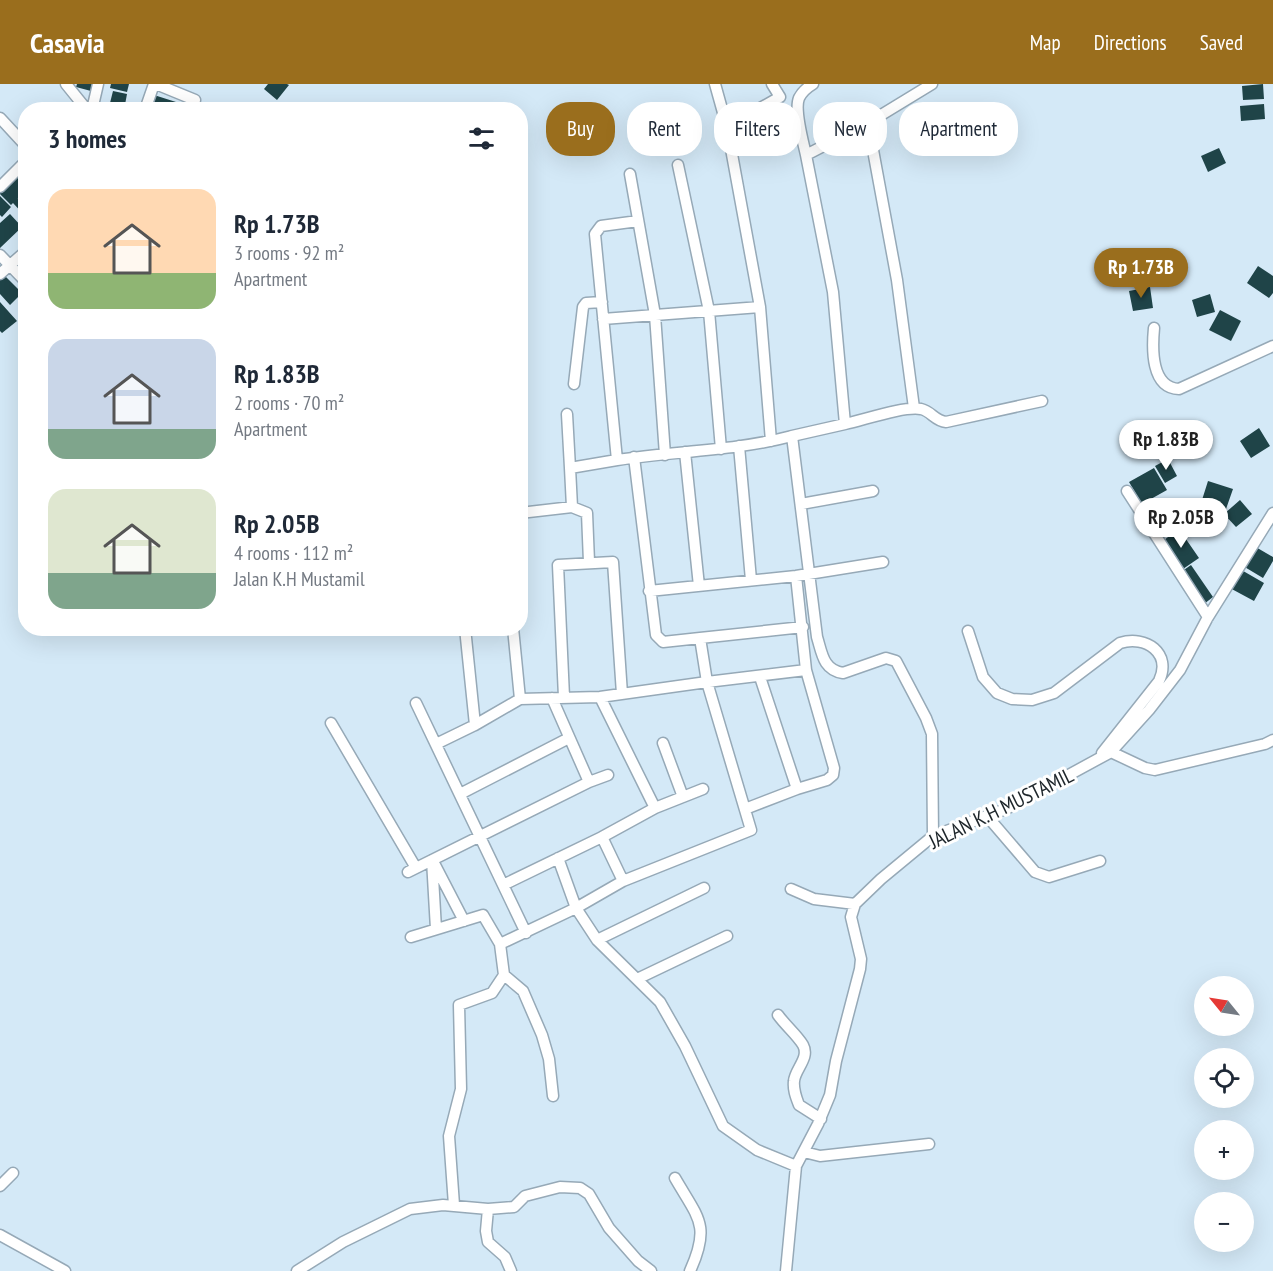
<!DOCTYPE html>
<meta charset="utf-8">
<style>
body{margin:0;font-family:"PT Sans Narrow",sans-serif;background:#f6f6f7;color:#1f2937;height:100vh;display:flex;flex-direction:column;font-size:22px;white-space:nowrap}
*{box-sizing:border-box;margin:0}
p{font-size:20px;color:#747a83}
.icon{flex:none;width:33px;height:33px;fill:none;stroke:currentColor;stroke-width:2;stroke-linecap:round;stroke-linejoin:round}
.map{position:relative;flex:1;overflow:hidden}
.panel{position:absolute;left:18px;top:18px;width:510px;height:534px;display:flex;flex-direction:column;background:#fff;border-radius:24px;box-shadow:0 6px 24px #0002}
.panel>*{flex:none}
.guide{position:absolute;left:546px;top:18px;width:570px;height:54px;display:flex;gap:12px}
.needle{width:39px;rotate:300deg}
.fabs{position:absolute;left:1194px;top:892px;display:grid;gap:12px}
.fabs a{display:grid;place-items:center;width:60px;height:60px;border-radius:50%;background:#fff;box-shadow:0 6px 24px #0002;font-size:30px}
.price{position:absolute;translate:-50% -51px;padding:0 14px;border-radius:21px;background:#fff;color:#222;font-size:20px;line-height:39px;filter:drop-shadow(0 2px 3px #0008)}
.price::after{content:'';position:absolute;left:50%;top:36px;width:18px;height:14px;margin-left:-9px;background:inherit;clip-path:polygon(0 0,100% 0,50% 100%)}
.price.active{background:#9a6e1d;color:#fff}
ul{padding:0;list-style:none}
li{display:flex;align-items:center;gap:18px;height:150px;padding:0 30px}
li span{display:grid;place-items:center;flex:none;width:168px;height:120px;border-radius:18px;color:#555}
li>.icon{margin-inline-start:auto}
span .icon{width:72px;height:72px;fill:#fffc;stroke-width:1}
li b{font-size:26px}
h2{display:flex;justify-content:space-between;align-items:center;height:72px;padding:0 30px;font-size:26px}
.chip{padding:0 21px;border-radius:24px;background:#fff;box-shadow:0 6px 24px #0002;font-size:21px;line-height:54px}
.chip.active{background:#9a6e1d;color:#fff}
header{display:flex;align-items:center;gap:36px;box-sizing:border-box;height:84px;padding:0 30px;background:#9a6e1d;color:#fff}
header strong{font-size:28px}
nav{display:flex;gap:33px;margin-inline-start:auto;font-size:21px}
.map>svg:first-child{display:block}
.building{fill:#1f4448}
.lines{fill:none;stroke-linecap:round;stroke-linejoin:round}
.minor-casing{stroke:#96a9b7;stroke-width:13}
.minor{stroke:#fff;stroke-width:10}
.labels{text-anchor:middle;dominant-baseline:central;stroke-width:6;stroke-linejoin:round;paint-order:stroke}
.street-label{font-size:21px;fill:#1d252a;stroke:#fff}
</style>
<header>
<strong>Casavia</strong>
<nav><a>Map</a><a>Directions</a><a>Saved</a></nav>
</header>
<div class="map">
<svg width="1273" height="1187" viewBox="0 0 1273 1187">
<rect width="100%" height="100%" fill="#d4e9f7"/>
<!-- building -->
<path class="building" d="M77,0H93L91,7L76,3Z
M111,0H129L127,8L110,4Z
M268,0H287L289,1L277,16L264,5Z
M1263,0L1264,15L1243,16L1242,2Z
M113,7L127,10L124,26L109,23Z
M154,11L176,18L174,26H150Z
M1264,20L1265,35L1241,37L1240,22Z
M1219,64L1226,79L1208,88L1201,72Z
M26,79V107L17,115L26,108V133L13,119L11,121L0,110V104Z
M0,112L11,123L2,133L0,131Z
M10,130L22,143L0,164V139Z
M1258,182L1273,192V209L1269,214L1247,199Z
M4,191L22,209L10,221L0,210V195Z
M1150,203L1153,224L1133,227L1129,207Z
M1210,210L1215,228L1197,233L1192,216Z
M0,218L17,237L2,249L0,247Z
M1220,226L1241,237L1231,257L1209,246Z
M1259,344L1270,362L1251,374L1240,357Z
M1168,375L1177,392L1165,399L1155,382Z
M1154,384L1167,406L1142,420L1129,398Z
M1208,397L1233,405L1226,425L1202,416Z
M1240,416L1252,430L1236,443L1224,430Z
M1179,445L1199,474L1183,485L1164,456Z
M1254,462L1273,473V477L1263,494L1243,482Z
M1191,481L1213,513L1204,520L1181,488Z
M1238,484L1264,499L1254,517L1228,503Z"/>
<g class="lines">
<!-- minor casing -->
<g class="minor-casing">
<path id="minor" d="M66,0L87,26
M156,0L195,16
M715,0L727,43L780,13
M772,0L780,13
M813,0C808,3 802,8 799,14C794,26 803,57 806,71L868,39L932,0
M92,26L98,0
M145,26L154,0
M0,34L26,62
M868,39L897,196L914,324
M727,43L760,223
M806,71L833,208L845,340L792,352L817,553C822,569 823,586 843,589L886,574L896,577L926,634L932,650L933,752
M678,81L709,227L721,365
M630,90L655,231L665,371
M0,103L26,77
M638,137L601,142L595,150L617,376C675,367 735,367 792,352
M0,171L26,198
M0,190L26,167
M603,235L760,223L771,357
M1154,244C1152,265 1151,304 1179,305L1273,262
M574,300L583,223L586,219L602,218
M567,330L570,384
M845,340C864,336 903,322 921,325C931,327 935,337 946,338L1042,317
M739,362L751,496
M685,368L699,502
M634,373L656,551L663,558L700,554L707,598L806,586L796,492
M1127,407L1208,533
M801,420L873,407
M572,423L587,429L589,478
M520,429L572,423L570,384L617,376
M649,507L796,492L883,478
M513,544L520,615
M968,547L983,593L997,609L1012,615L1032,616L1054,609L1120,559C1146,551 1172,569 1159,597L1102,669
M700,554L803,543
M760,593L797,705
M564,613L558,481L613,478L622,610
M600,613L655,724L602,753L623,797
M552,614L589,698
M416,619L526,849
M331,639L416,784
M663,659L683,713
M436,660L475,641
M1111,668L1145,684L1155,686L1265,660L1273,656
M460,710L569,654
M655,724L703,705
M745,725L797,705L827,696L833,691L834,684L806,586
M987,732L1035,788L1049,793L1100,777
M558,774L576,824L597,856L660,918L685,962L723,1042L757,1066L796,1082
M432,776L436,845
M435,781L464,837
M408,788L589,698L608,691
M503,801L602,753
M791,805L814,815L855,820
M411,853L483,831L500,860
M597,856L704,804
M504,891L523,907L542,951L549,975L553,1012
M637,895L727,852
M778,931C785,941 797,951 803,961C810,974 795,985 794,997C793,1006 796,1013 799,1021L821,1035
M804,1068L820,1072L929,1060
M675,1094C698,1134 711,1141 690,1187
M0,1102L13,1089
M454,1121L449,1052L461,1005L459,921L492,909L504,891L500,860L576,824L623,797L751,746L707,598L600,613L520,615L475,641L465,544
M488,1125L486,1147L488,1158L505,1173L511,1187
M0,1151L65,1187
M297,1187L343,1158L410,1125L443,1121L488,1125L514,1123L525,1112L560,1103L580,1104L589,1110L609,1144L638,1177L651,1187
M786,1187L796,1082L818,1040L830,1011L836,977L860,885L861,875L851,833L855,820L881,795L933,752L1006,725L1111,668L1149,626L1180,586L1208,533L1273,429"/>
</g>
<!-- minor -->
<use href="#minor" class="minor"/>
</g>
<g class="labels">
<!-- street labels -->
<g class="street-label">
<text transform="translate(1001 724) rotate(-26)">JALAN K.H MUSTAMIL</text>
</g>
</g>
</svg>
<div class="fabs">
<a><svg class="needle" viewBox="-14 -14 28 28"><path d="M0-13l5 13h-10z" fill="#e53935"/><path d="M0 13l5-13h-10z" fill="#747a83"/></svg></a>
<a><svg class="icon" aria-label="locate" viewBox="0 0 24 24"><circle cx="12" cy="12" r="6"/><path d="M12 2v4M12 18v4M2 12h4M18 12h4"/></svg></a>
<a>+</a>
<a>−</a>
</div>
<b class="price active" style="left:1141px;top:215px">Rp 1.73B</b>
<b class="price" style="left:1166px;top:387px">Rp 1.83B</b>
<b class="price" style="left:1181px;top:465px">Rp 2.05B</b>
<div class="guide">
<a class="chip active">Buy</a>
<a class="chip">Rent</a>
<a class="chip">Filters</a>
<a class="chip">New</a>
<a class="chip">Apartment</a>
</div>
<section class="panel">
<h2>3 homes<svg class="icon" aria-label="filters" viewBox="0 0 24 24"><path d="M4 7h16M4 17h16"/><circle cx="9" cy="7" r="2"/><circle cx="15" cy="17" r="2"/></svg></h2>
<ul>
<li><span style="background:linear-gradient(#ffd9b3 70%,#8fb573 0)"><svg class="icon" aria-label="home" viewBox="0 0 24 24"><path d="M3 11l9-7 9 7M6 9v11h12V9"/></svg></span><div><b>Rp 1.73B</b><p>3 rooms · 92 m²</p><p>Apartment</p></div></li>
<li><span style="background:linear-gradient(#c9d6e8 75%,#7fa58c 0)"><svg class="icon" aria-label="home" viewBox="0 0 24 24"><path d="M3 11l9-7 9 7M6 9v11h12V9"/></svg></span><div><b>Rp 1.83B</b><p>2 rooms · 70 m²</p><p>Apartment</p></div></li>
<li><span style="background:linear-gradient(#dfe7d0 70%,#7fa58c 0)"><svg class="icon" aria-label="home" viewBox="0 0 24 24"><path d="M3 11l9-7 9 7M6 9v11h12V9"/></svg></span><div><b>Rp 2.05B</b><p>4 rooms · 112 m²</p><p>Jalan K.H Mustamil</p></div></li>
</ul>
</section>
</div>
